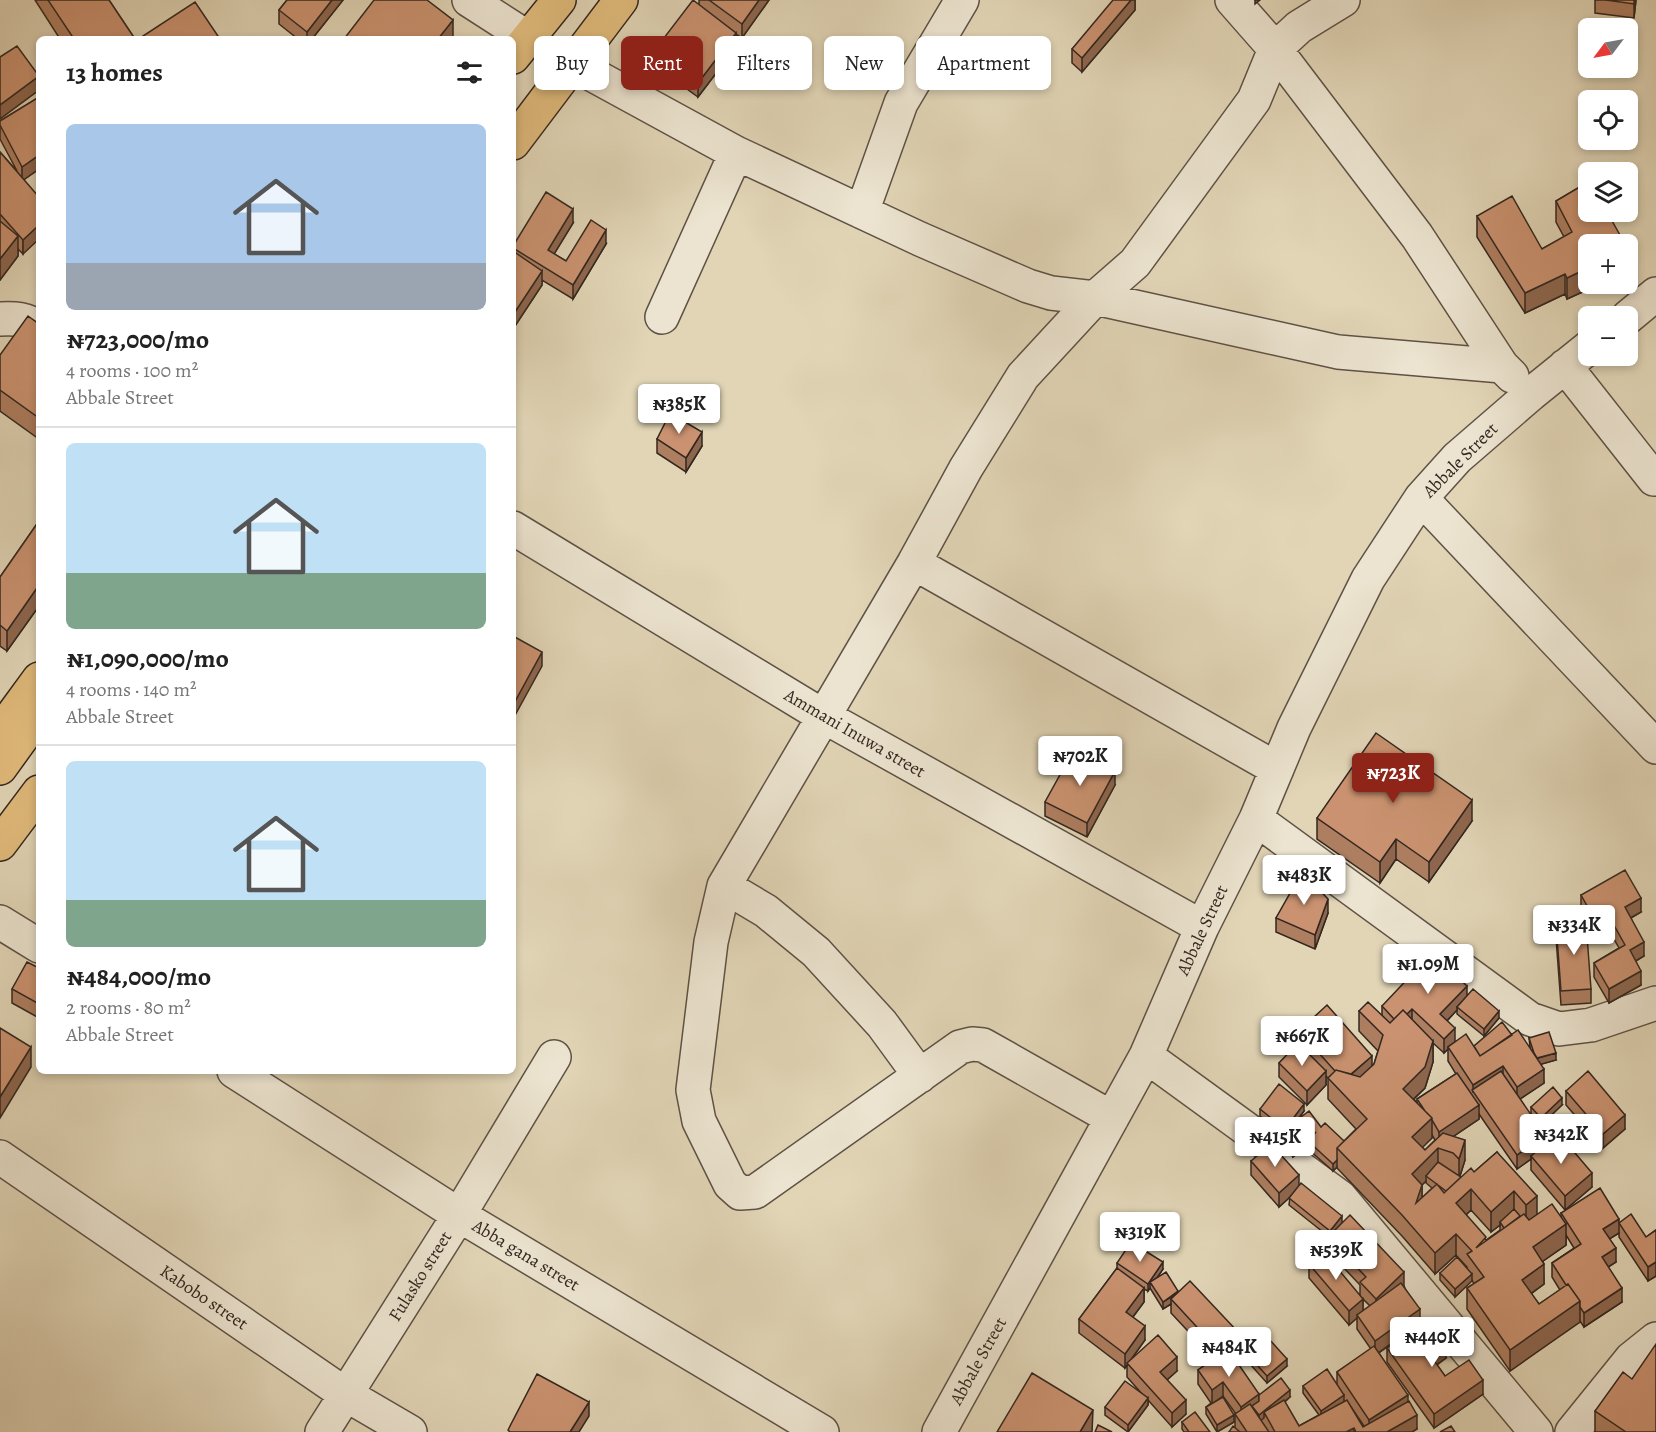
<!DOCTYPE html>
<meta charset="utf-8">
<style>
body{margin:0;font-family:Alegreya,serif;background:#f2f2f2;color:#222;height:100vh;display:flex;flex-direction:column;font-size:22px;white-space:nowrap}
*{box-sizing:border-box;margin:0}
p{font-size:20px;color:#767676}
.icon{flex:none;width:33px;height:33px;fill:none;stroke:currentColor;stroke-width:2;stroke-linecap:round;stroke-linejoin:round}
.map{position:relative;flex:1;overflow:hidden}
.sheet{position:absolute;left:36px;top:36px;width:480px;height:1038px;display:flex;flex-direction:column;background:#fff;border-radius:9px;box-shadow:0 3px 9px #0003}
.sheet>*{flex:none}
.top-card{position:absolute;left:534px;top:36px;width:570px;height:54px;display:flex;gap:12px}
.needle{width:39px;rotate:238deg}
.tools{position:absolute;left:1578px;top:18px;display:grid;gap:12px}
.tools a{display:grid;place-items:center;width:60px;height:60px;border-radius:9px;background:#fff;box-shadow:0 3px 9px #0003;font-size:30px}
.price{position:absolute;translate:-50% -51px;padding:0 14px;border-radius:6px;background:#fff;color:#222;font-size:20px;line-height:39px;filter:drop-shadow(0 2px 3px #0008)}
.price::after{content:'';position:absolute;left:50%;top:36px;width:18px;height:14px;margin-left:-9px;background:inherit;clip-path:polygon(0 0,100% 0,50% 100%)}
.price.selected{background:#8f2418;color:#fff}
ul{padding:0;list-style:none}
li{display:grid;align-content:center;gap:12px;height:318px;padding:0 30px}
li+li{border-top:2px solid #e0e0e0}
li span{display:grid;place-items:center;height:186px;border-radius:9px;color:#555}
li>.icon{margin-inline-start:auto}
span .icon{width:108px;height:108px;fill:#fffc;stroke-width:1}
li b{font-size:26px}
h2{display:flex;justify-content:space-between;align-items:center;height:72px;padding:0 30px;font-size:26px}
.tag{padding:0 21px;border-radius:9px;background:#fff;box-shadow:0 3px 9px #0003;font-size:21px;line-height:54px}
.tag.selected{background:#8f2418;color:#fff}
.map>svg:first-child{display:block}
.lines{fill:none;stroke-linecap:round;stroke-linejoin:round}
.minor-casing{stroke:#5e5246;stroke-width:36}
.trunk-casing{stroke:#332720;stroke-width:36}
.minor{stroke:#ece4d0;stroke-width:33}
.trunk{stroke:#e0ba7b;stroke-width:33}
.wall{fill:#ae7e60;stroke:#332720;stroke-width:1.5;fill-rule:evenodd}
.shaded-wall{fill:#8d664e;stroke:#332720;stroke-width:1.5}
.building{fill:#ca9270;stroke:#332720;stroke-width:1.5}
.labels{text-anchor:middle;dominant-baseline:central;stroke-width:5;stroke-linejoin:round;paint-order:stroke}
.street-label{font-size:18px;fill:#332720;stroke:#ece4d0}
</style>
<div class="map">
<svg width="1656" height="1432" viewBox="0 0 1656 1432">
<rect width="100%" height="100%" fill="#e1d5b6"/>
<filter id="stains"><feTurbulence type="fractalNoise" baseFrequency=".00333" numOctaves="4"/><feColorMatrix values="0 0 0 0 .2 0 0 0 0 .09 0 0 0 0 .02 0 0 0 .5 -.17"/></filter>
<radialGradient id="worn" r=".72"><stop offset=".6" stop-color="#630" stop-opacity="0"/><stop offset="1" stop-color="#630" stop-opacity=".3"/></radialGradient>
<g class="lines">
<!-- minor casing -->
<g class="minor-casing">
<path id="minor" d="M469,0L528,38
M1232,0L1275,49L1417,236L1502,366L1512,376
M573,64L736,153L920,239L1028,286L1051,293L1095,298L1338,352L1502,366
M862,212L901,103L962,0
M662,317L736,153
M1628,317L1656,294
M0,319C15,318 27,319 39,328
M1565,366L1654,479
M1421,498L1656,747
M513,528L823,716L1202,927
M914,563L1277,769
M1256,819L1530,1019L1559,1029L1591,1025L1656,1003
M724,886L766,911L816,952L882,1024L920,1076
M0,922L39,946
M1146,1056L1340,1197L1536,1432
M234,1071L459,1215L822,1432
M1112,1118L983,1045L972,1044L960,1047L755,1192L740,1193L730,1184L699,1121L693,1090L711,942L724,886L914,563L966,468L1023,376L1095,298L1135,263L1254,100L1275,49L1299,27L1343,0
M0,1157L345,1394L410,1432
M322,1432L459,1215L554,1057
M939,1432L1146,1056L1202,927L1256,819L1294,728L1368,579L1421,498L1457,458L1531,394L1588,348
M1572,1432L1631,1359L1656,1339"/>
</g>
<!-- trunk casing -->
<g class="trunk-casing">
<path id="trunk" d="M513,57L559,0
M513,143L621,0
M1,731L39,679
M0,768L39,714
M0,844L39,792"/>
</g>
<!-- minor -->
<use href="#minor" class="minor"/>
<!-- trunk -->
<use href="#trunk" class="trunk"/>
</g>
<!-- wall -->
<path class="wall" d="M35,0H109L135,39H60Z
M287,0H343L312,39H298L279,24V10Z
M699,0H769L742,38L736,34V47L698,97L654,65V51L699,4Z
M1135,0V10L1082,72L1072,63V49Z
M1595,0H1636L1634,18L1595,13Z
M39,97V169L24,179L23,254L18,249V256L0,280V152L17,171L0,139V121Z
M1588,182V284H1600L1567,299L1565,294L1525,313L1477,237V216L1542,249L1564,237L1556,222V201Z
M573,223L554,254L566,261L606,244L573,299L542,280V285L513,329V246Z
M39,324V439L0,411V355Z
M657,439L702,446L686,472L657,453Z
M39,521V606L7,651L0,646V577Z
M1115,785L1087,837L1045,816V802Z
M1317,818L1472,821L1429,882L1396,859L1380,883L1317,839Z
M1581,895L1641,912L1631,918L1644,956L1636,961L1641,985L1609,1003L1594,977V963L1619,948L1611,934L1599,942L1581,909Z
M1328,913L1315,949L1276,932V918Z
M1556,924L1591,989V1003L1561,1005L1556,938Z
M39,968V1018L12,1003V989Z
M1467,996L1499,1018L1484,1036L1457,1014V1010L1447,1021L1455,1042L1474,1046L1512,1035L1530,1047L1529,1038L1556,1060L1541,1064L1544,1083L1520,1099L1545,1144L1592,1187L1565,1210L1531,1170V1159L1517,1169L1479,1114V1119L1454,1136L1465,1160L1460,1176L1461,1177L1474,1172L1497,1152L1537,1215L1561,1217V1213L1619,1223L1646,1237L1656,1230V1276L1648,1281L1619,1237V1233L1609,1239L1616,1262L1608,1267L1622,1302L1584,1327L1580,1321L1510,1371L1467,1309V1288L1474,1284L1472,1280L1455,1297L1440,1280V1273L1467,1269V1267L1456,1255L1435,1274L1402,1236L1337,1168V1167L1333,1171L1308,1149V1145L1293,1157L1280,1141L1281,1133L1260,1116V1109L1304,1111L1298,1120L1321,1127L1344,1141L1356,1129L1328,1099V1078L1326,1076V1085L1307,1105L1279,1077V1063L1299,1044V1031L1372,1066L1374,1064L1378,1051L1359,1031V1011L1382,1015V1006ZM1433,1043L1444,1053L1448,1049V1061L1456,1074L1417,1099V1103L1414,1099L1425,1088L1433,1062ZM1432,1135L1435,1140L1425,1150L1422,1147L1432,1138ZM1426,1181V1183L1432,1188L1422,1198V1185ZM1471,1210L1491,1232L1500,1225V1230L1486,1240L1466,1215ZM1566,1235L1574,1248L1552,1263V1277L1560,1290L1539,1304L1531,1294L1544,1284L1543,1261L1566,1245Z
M1566,1091L1625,1129L1603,1148L1566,1105Z
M1562,1105L1541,1125L1531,1114V1107Z
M1251,1161L1299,1186L1342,1222L1404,1286L1420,1323L1379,1353L1408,1402L1417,1429L1412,1432H1229L1235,1428V1414H1236L1223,1396V1397L1234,1422L1217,1432L1206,1414V1407L1211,1403L1198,1384V1370L1214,1359L1171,1313V1304L1163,1309L1150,1288L1148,1291L1144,1289V1302L1133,1317L1145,1340L1130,1361L1177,1371L1167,1380L1186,1414L1172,1427L1148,1400V1405L1128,1432L1105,1415V1407L1142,1394L1127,1377V1364L1125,1368L1079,1333V1319L1117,1268V1263L1163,1269L1157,1278L1178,1291L1238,1347L1231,1354L1259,1395L1290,1397L1285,1402L1299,1426L1319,1415L1303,1393V1386L1337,1384V1372L1371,1349L1357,1329V1318L1349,1325L1309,1278V1264L1360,1295V1285L1328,1251V1236L1289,1205L1290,1197L1279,1207L1251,1175ZM1363,1299L1370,1306L1363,1311ZM1351,1407L1364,1426L1363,1427Z
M1387,1348L1446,1358L1437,1365L1445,1376L1483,1394L1434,1428L1387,1362Z
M1249,1356L1287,1366L1267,1383L1249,1363Z
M1632,1379L1656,1432H1595V1411Z
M1182,1422L1210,1432H1184L1182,1429Z"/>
<!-- shaded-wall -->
<path class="shaded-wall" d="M332,0H343L312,39H307V32Z
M759,0H769L742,38V24Z
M1131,0H1135V10L1082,72V58Z
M1255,0H1260L1255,4Z
M1634,0H1636L1634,18Z
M453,20V39H438Z
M736,33V47L698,97V83Z
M39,76V90L0,119V105Z
M39,155V169L22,181V167Z
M573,209V223L548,264V250Z
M39,225V239L23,254V240Z
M606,230V244L573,299V285Z
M18,236V256L0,280V259Z
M1588,268V284H1600L1567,299V278Z
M542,271V285L513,329V315Z
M1565,274V294L1525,313V293Z
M702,432V446L686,472V458Z
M39,585V606L7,651V631Z
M542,652V666L513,719V705Z
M1115,771V785L1087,837V823Z
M1472,800V821L1429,882V862Z
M1396,839V859L1380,883V862Z
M1641,898V912L1625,921V907Z
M1328,899V913L1315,949V935Z
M1611,920V934L1599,942V927Z
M1644,942V956L1630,964V950Z
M1641,971V985L1609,1003V989Z
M1467,986V1000L1457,1007V1010L1440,1028V1014Z
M1412,1009V1023L1398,1022Z
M1499,1011V1018L1484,1036V1029Z
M1455,1028V1042L1448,1047V1049L1444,1053V1039Z
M1433,1041V1062L1425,1088L1403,1109V1089Z
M31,1047V1067L0,1118V1097Z
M1556,1053V1060L1535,1066V1059Z
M1372,1056V1070L1346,1093V1079Z
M1503,1066V1080L1473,1092V1085Z
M1544,1069V1083L1517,1101V1087Z
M1326,1071V1085L1307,1105V1091Z
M1562,1098V1105L1541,1125V1118Z
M1304,1104V1111L1285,1136V1129Z
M1479,1105V1119L1439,1146V1132Z
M1625,1115V1129L1603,1148V1134Z
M1432,1118V1138L1412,1158V1137Z
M1316,1132L1308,1141V1145L1293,1157V1150Z
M1545,1135V1149L1531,1156V1159L1517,1169V1155Z
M1465,1140V1160L1459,1179V1159Z
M1438,1148V1169L1426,1176V1181L1422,1185V1205L1416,1223L1412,1174Z
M1337,1160V1167L1333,1171V1164Z
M1592,1173V1187L1565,1210V1196Z
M1299,1175V1189L1279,1207V1193Z
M1471,1189V1210L1456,1224V1203Z
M1514,1191V1212L1500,1222V1225L1491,1232V1212Z
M1537,1196V1217L1526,1226V1205Z
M1342,1216V1223L1330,1238V1231Z
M1619,1219V1233L1603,1243V1229Z
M1566,1224V1245L1533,1268V1247Z
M1456,1234V1255L1435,1274V1253Z
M1616,1248V1262L1602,1271V1257Z
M1163,1262V1269L1152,1285L1150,1282V1288L1148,1291V1284Z
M1656,1262V1276L1648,1281V1267Z
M1544,1264V1284L1522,1300V1280Z
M1404,1272V1286L1376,1313V1299Z
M1472,1274V1281L1455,1297V1289Z
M1144,1288V1302L1126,1326V1312Z
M1622,1288V1302L1584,1327V1313Z
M1179,1292L1171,1299V1304L1163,1309V1302Z
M1363,1299V1313L1357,1315V1318L1349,1325V1311Z
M1580,1301V1322L1510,1371V1350Z
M1420,1309V1323L1375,1355V1341Z
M1145,1326V1340L1125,1368V1354Z
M1238,1332V1347L1219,1365V1351Z
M1446,1344V1358L1430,1369V1355Z
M1177,1357V1371L1160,1386V1372Z
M1287,1359V1366L1267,1383V1376Z
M1483,1380V1394L1434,1428V1414Z
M1223,1382V1396L1212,1404V1390Z
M1290,1390V1397L1266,1416L1264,1412V1418L1259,1422V1415Z
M1259,1394V1408L1252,1406L1241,1421V1407Z
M1344,1395V1402L1321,1418V1411Z
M1408,1395V1409L1369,1432V1420Z
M1148,1398V1405L1128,1432V1425Z
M1186,1400V1414L1172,1427V1413Z
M589,1402V1416L579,1432H570Z
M1093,1410L1092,1432H1080Z
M1234,1415V1422L1217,1432V1425Z
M1417,1415V1429L1412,1432H1387Z
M1354,1428V1432H1346Z"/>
<!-- building -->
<path class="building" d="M48,0H109L135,39H74Z
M287,0H332L307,32L279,10Z
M374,0H427L453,20L438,39H344Z
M693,0L736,33L698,83L654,51Z
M709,0H759L742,24Z
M1113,0H1131L1082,58L1072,49Z
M1606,0H1634V4Z
M195,2L220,39H145L143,36Z
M17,46L39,76L0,105V57Z
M39,97V155L22,167L0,125V121Z
M0,152L39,197V225L23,240L0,214Z
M1588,182V212H1607L1625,244H1588V268L1567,278L1565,274L1525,293L1477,216L1512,196L1542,249L1572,232L1556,201Z
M546,192L573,209L548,250L566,261L591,220L606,230L573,285L513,248V246Z
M0,221L18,236L0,259Z
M513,251L542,271L513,315Z
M28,316L39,324V418L0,390V355Z
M670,413L702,432L686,458L657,439Z
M39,521V585L7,631L0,625V577Z
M513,636L542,652L513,705Z
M1376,733L1472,800L1429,862L1396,839L1380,862L1317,818Z
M1072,753L1115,771L1087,823L1045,802Z
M1625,870L1641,898L1625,907L1644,942L1630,950L1641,971L1609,989L1594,963L1625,945L1611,920L1599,927L1581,895Z
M1302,872L1328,899L1315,935L1276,918Z
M1586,922L1591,989L1561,991L1556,924Z
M1432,953L1467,986L1440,1014L1455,1028L1444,1039L1412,1009L1407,1014L1403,1010L1394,1019L1382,1006Z
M27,962L39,968V1004L12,989Z
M1473,989L1499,1011L1484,1029L1457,1007Z
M1368,1002L1390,1023L1403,1010L1433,1041L1425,1067L1403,1089L1432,1118L1412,1137L1425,1150L1443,1133L1465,1140L1459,1159L1453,1153L1438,1148L1412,1174L1422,1185L1416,1203L1437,1184L1444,1193L1471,1168L1474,1172L1497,1152L1537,1196L1526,1205L1514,1191L1491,1212L1471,1189L1456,1203L1486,1237L1476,1248L1524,1214L1529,1220L1552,1204L1566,1224L1533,1247L1544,1264L1522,1280L1539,1304L1568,1284L1580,1301L1510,1350L1467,1288L1484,1277L1467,1254L1472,1251L1456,1234L1435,1253L1402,1215L1337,1148L1367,1119L1328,1078L1336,1070L1360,1077L1374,1064L1383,1035L1359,1011Z
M1327,1005L1372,1056L1351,1074L1336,1070L1335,1071L1299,1031Z
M1502,1022L1512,1035L1480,1056L1474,1046Z
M0,1028L31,1047L0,1097Z
M1518,1030L1544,1069L1517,1087L1503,1066L1473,1085L1448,1047L1466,1034L1480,1056Z
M1549,1032L1556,1053L1537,1058L1534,1053L1529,1038Z
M1298,1043L1326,1071L1307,1091L1279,1063Z
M1501,1071L1545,1135L1517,1155L1472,1090Z
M1588,1071L1625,1115L1603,1134L1566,1091Z
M1457,1073L1479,1105L1439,1132L1432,1120V1118L1425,1111L1417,1099Z
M1279,1084L1304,1104L1285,1129L1260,1109Z
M1553,1087L1562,1098L1541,1118L1531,1107Z
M1309,1111L1321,1127L1325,1123L1344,1141L1337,1148V1160L1333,1164L1308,1141L1316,1132L1293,1150L1280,1133Z
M1558,1133L1592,1173L1565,1196L1531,1156Z
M1271,1144L1299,1175L1279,1193L1251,1161Z
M1438,1162L1461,1177L1446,1191L1426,1176Z
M1301,1183L1342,1216L1330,1231L1289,1198Z
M1600,1188L1619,1219L1603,1229L1616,1248L1602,1257L1622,1288L1584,1313L1580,1307V1301L1568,1284L1566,1285L1552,1263L1581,1244L1561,1213Z
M1514,1209L1520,1216L1504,1228L1500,1222Z
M1631,1214L1646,1237L1656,1230V1262L1648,1267L1619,1223Z
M1350,1215L1404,1272L1376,1299L1360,1282L1366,1277L1328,1237Z
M1131,1242L1163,1262L1148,1284L1117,1263Z
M1323,1251L1363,1299L1349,1311L1309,1264Z
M1457,1257L1472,1274L1455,1289L1440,1273Z
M1117,1268L1144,1288L1126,1312L1145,1326L1125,1354L1079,1319Z
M1166,1272L1178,1291L1163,1302L1150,1282Z
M1190,1281L1238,1332L1219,1351L1171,1299Z
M1401,1283L1420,1309L1375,1341L1357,1315Z
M1429,1319L1446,1344L1430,1355L1445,1376L1469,1360L1483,1380L1434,1414L1387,1348Z
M1158,1335L1177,1357L1160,1372L1186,1400L1172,1413L1127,1363Z
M1269,1339L1287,1359L1267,1376L1249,1356Z
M1656,1344V1432H1626L1595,1411L1623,1372L1632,1379Z
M1374,1346L1408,1395L1369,1420L1337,1372Z
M1228,1349L1259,1394L1241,1407L1223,1382L1212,1390L1198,1370Z
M1327,1369L1344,1395L1321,1411L1303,1386Z
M1032,1373L1093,1410L1080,1432H997Z
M537,1374L589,1402L570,1432H510L508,1430Z
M1281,1378L1290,1390L1259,1415L1252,1406L1259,1401V1395Z
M1125,1381L1148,1398L1128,1425L1105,1407Z
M1223,1397L1234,1415L1217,1425L1206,1407Z
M1284,1400L1299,1426L1347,1400L1363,1427L1409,1401L1417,1415L1387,1432H1356L1354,1428L1346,1432H1275L1264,1412Z
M1250,1404L1269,1432H1247L1235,1414Z
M1195,1412L1210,1432H1189L1182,1422Z
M1098,1425L1112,1432H1095Z
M1233,1426L1240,1432H1229Z
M1451,1426L1455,1432H1440Z"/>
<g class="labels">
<!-- street labels -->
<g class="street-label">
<text transform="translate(1460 460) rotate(-45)">Abbale Street</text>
<text transform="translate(855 733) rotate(30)">Ammani Inuwa street</text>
<text transform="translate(1202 930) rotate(-65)">Abbale Street</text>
<text transform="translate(526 1255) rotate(31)">Abba gana street</text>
<text transform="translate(420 1276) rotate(-58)">Fulasko street</text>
<text transform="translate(204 1297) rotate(34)">Kabobo street</text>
<text transform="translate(978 1361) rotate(-61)">Abbale Street</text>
</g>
</g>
<rect width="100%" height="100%" filter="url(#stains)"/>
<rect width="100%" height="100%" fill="url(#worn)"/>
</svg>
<div class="tools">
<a><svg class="needle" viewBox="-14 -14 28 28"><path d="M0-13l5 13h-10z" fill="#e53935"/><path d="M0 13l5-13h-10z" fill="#767676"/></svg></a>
<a><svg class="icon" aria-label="locate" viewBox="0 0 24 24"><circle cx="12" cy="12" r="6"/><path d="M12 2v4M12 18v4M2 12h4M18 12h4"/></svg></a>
<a><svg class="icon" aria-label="layers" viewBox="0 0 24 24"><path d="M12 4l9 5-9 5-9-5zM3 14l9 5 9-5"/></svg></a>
<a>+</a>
<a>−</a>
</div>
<b class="price" style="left:679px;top:435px">₦385K</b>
<b class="price" style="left:1080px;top:787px">₦702K</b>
<b class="price selected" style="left:1393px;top:804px">₦723K</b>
<b class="price" style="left:1304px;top:906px">₦483K</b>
<b class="price" style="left:1574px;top:956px">₦334K</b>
<b class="price" style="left:1428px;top:995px">₦1.09M</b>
<b class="price" style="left:1302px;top:1067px">₦667K</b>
<b class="price" style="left:1561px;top:1165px">₦342K</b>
<b class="price" style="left:1275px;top:1168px">₦415K</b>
<b class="price" style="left:1140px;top:1263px">₦319K</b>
<b class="price" style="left:1336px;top:1281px">₦539K</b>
<b class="price" style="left:1432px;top:1368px">₦440K</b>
<b class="price" style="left:1229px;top:1378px">₦484K</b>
<div class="top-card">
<a class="tag">Buy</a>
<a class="tag selected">Rent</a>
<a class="tag">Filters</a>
<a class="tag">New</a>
<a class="tag">Apartment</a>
</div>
<section class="sheet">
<h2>13 homes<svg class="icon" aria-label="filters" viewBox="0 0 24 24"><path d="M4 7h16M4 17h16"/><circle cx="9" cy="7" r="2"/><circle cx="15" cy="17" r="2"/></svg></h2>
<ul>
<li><span style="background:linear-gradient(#a9c7e8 75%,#9aa5b1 0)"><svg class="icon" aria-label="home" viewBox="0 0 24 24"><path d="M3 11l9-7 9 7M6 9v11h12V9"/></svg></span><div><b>₦723,000/mo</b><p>4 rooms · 100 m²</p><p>Abbale Street</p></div></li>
<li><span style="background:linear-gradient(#bfe0f5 70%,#7fa58c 0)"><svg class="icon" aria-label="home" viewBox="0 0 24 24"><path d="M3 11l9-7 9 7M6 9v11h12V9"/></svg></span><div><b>₦1,090,000/mo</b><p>4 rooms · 140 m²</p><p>Abbale Street</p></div></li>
<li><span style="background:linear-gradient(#bfe0f5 75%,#7fa58c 0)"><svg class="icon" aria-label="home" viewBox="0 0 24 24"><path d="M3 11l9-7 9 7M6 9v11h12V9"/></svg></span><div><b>₦484,000/mo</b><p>2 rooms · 80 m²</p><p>Abbale Street</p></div></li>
</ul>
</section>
</div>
